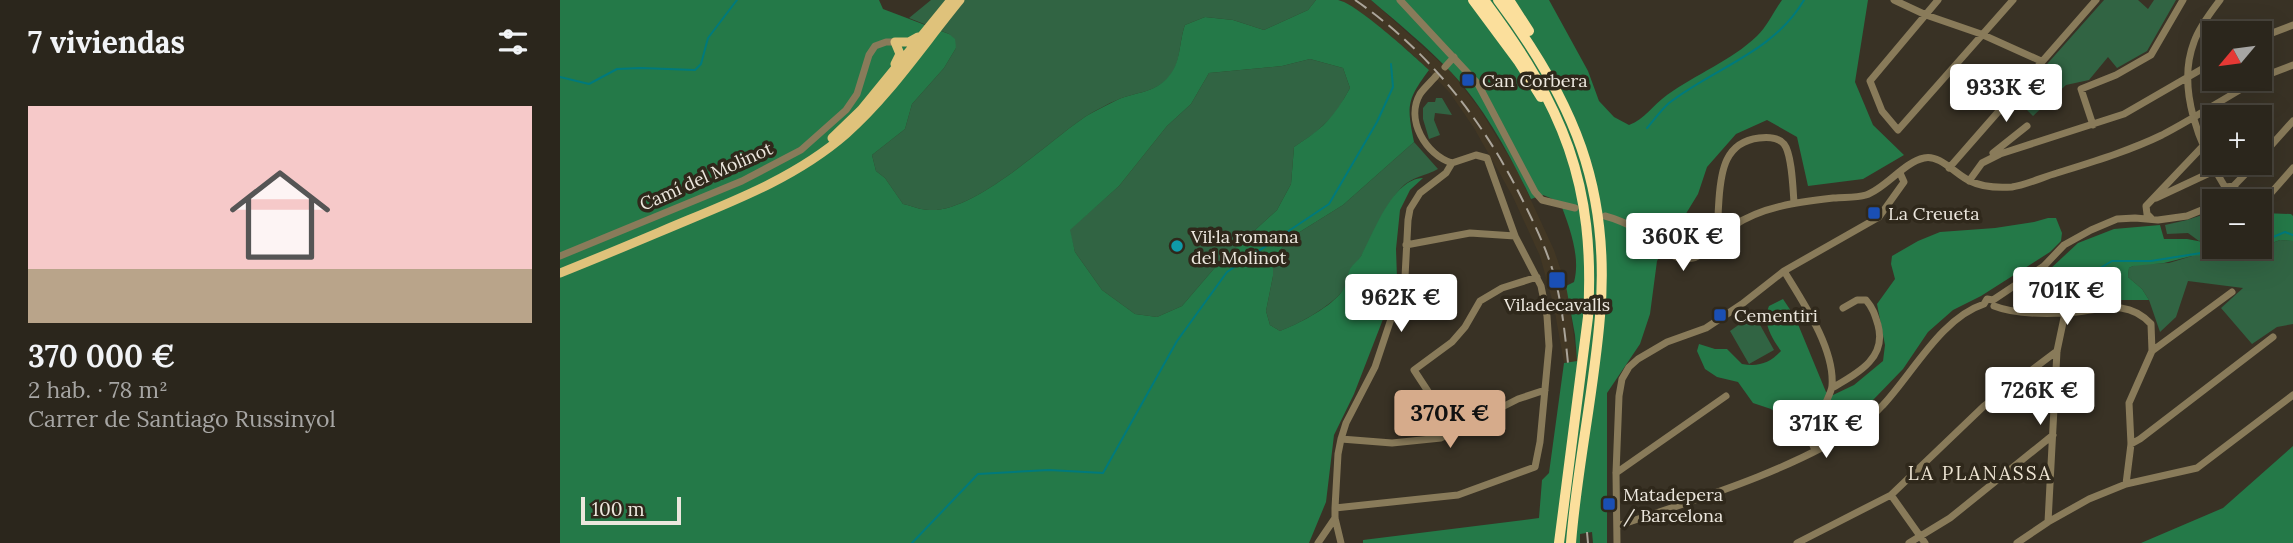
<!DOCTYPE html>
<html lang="es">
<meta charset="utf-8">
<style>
body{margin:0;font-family:Lora,serif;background:#373229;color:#f1f3f6;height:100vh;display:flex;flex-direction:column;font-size:26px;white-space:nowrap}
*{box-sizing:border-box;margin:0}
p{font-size:23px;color:#a6a5a3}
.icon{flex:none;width:38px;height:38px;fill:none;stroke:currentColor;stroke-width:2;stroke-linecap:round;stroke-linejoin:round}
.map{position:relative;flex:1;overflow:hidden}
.panel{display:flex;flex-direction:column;background:#2b261c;width:560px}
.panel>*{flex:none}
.needle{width:46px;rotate:241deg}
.buttons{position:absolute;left:1642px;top:21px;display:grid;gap:14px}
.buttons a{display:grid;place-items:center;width:70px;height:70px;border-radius:0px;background:#2b261c;box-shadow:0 7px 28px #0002,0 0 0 2px #47433b;font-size:35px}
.scale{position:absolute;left:21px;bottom:18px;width:100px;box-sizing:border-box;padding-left:7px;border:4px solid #ece7de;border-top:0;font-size:19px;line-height:24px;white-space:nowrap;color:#ece7de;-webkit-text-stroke:5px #2f281b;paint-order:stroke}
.price{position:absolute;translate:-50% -60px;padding:0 16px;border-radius:7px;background:#fff;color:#222;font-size:23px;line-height:46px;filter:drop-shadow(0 2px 4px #0008)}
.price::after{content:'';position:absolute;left:50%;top:42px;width:21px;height:16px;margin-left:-10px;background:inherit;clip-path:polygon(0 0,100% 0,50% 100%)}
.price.current{background:#d6ab8b;color:#111}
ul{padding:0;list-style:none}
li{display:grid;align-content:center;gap:14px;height:371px;padding:0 28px}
li span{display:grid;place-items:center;height:217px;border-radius:0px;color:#555}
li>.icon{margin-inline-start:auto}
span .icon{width:126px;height:126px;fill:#fffc;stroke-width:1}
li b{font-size:30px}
h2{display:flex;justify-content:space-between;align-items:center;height:84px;padding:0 28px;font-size:30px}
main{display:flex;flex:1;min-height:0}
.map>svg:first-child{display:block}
.built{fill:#423724}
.green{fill:#316443}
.forest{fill:#247948;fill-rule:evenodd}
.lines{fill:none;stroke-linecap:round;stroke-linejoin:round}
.stream{stroke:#007a7b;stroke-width:2}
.minor{stroke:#897b5a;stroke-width:7}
.major{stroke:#dfc27b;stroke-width:9}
.highway{stroke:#fbdf9c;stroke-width:10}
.rail{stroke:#aba59a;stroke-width:2;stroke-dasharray:14 7;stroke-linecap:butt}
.transit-dot{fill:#1a4fb4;stroke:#2f281b;stroke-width:2.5}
.culture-dot{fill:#0f9aa8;stroke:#2f281b;stroke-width:2.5}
.labels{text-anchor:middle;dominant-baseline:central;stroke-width:7;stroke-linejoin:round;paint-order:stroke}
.poi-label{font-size:18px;fill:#ece7de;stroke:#2f281b;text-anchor:start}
.street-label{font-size:18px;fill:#ece7de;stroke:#2f281b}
.neighbourhood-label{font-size:19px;letter-spacing:2px;fill:#ebe2d1;stroke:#2f281b}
</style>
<main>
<section class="panel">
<h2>7 viviendas<svg class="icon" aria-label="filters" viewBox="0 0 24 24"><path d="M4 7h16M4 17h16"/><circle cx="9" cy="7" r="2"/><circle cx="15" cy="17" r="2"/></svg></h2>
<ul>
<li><span style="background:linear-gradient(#f6c9c9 75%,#b9a48a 0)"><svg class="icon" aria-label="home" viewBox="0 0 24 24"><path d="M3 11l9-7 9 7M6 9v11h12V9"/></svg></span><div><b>370 000 €</b><p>2 hab. · 78 m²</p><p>Carrer de Santiago Russinyol</p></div></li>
</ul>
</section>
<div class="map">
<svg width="1733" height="543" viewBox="0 0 1733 543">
<rect width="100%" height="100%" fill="#393225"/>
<!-- built -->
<path class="built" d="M780,0H811L892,73L919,108L956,168L994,250L1008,291L1017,361L1004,363L994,307L980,256L953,197L914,128L890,93L853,55L804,15Z"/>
<!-- green -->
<path class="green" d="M371,0H756L748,10L704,30L673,20L645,17L625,25C619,41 621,63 610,76C596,93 575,92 557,100C547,104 537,110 528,115C489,140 416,213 369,210C361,210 352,206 343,204L325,178L316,171L312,155L345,129L352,104L384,68L396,48L389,34L349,18Z
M1544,0H1578L1588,9L1594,0H1616L1587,51L1557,68L1548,57L1529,80L1506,85L1473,116L1456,99Z
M750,59L783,68L790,88L776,113L755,133L734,147L731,184L717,210L658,264L622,306L597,317L575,314L542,290L515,252L509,230L559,186L607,126L631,104L649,73L722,66Z
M876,98H882L892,115L875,113L874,120L880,135L869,139L863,119V108L868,102H875Z
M854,142L878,169C865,176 851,177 841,188C822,209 814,235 800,258C797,263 792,266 790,271C787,280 787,287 779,295C765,309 739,324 720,331L710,325L706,311L713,276V259L730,238L783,205Z
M1654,211V235L1639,241L1628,233L1607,234L1605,225L1627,220Z
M1720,240L1733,241V324L1717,327L1692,344L1661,308L1683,288L1628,281L1616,317L1600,332L1589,300L1582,289L1568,277L1569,268L1577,264L1609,263L1632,256L1683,254Z
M1194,314L1214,350L1189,364L1170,331Z"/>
<!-- forest -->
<path class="forest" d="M0,0H319L323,9L389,34L395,39L396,48L384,68L352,104L345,129L312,155L316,171L325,178L343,204C352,206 361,210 369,210C416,213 489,140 528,115C537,110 547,105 557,100C575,92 596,93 609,76C621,63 619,41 625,25L645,17L673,20L704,30L748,10L756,0C763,0 771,0 778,0C796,3 854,56 869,70C846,101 847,106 854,142L783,205L730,238L713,259V276L706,311L710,325L720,331C738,324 767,309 780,294C787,286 786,278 790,269C793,264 798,261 801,256C814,233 832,179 863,178L850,190L840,210L836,249L837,278L832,296L794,394L774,435L766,502L749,543H0ZM750,59L783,68L790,88C773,119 763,128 734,147L731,184L717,210L658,264L622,306L597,317L575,314L542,290L515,252L510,230L559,186L607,126L631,104L649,73L722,66Z
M811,0H989L1028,71L1039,101L1054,117L1069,125C1085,119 1093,105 1107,95C1136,74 1171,61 1197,36C1207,27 1214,11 1222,0H1308L1295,82L1313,125L1344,155L1303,179L1248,186L1237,137L1207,120L1176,134L1147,167L1138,194L1097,261L1090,314L1080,344L1047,393V543H1033L1032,532L1020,534V543H803V540L979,518L982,480L989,473L1004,363L1017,361L1015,335L1006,286L1014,282C1021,256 1009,226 1000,202L983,195L971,199C950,155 925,108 891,72C866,46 838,23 811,0Z
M1699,211L1703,213L1731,214L1733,216V241L1720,240L1679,255L1632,256L1604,263L1573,266L1569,268L1568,277L1582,289L1589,300H1489L1460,297L1518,243L1554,229L1600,225L1604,239H1627L1654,244V247H1699Z
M1488,218H1496L1502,233L1501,241L1490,252L1421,296L1393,310L1368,332L1343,369L1314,399L1288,422L1264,434H1256L1227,421L1211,409L1193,403L1178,382L1157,377L1145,369L1137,351L1139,344L1155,349H1167L1182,364C1199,367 1210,363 1221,351C1211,337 1202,322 1209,306L1223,299L1235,317L1266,392L1273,395L1294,385L1323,361L1325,345L1317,304L1335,279L1331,264L1332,256L1358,241L1380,232L1435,228L1474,222Z
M1733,446V543H1581L1663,508Z"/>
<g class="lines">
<!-- stream -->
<path class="stream" d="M0,77L29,84L57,69L81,68L135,70L141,64L148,38L177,0
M1087,128C1094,120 1101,110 1109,103C1154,68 1214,52 1244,0
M1699,243L1725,232L1733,235
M1507,284L1525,277L1552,261H1591L1641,253L1668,256L1691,247
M352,543L418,474L489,470L543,473L617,341L667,272L769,204L817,122L833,87L831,64"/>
<!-- minor -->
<path class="minor" d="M840,0L918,84L975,192L982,200L1015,208
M1334,0L1366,15L1421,34L1481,61
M1378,0L1310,81L1322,111L1338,130L1453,0
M1660,0C1651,12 1639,27 1634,42C1616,89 1640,147 1665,187L1675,186
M1699,38L1733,25
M885,67L894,57
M876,76C871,82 864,88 860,94C845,120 866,155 892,163
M1699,78L1733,65
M1533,125L1521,89L1556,75L1591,55L1623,0
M1433,153L1467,126
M1699,159L1733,121
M1389,168L1536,0
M1409,181L1422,163L1440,154L1564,114L1654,62
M1711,193L1733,168
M1596,198L1656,170
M1659,201L1696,163
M1045,216C1088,227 1106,258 1154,241
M1591,218L1587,214L1586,206L1644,145
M1088,234C1100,244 1111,260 1127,259C1148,258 1156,237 1173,226C1203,206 1239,202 1274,198C1284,197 1296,198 1306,195C1325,189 1344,162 1364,158C1380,154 1396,175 1410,181C1422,187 1438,188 1452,187C1466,185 1483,177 1497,173C1532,162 1569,151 1602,135C1635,118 1666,97 1699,79
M1159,237C1157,224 1158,212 1159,199C1161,171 1165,142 1199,138C1207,137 1218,137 1224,144C1232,154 1233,189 1234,203
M846,245L910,233L955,236
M0,256L182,181L241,150L286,110L297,94L309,55L315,46L326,42H335
M1224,271C1243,302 1275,349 1272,386C1271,396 1254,425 1249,436L1255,450
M1434,306C1454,314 1483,314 1504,313C1536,312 1565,296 1591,324L1592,351L1569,403L1571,444L1566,484
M1592,351L1672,292
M1272,388C1298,373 1327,358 1318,325C1315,315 1313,308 1306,300H1297L1283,308
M871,396L854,370L892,342L905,327L920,301L942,288L977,277
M781,439L832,443L881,438L958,399L985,390
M1571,444L1580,439L1713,337
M1056,473L1166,396
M1331,495L1365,543
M775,508L898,495L975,467L980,442L989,346L987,316L981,286L955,236L927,158L916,155L892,163
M1488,522L1529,499L1566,484L1637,468L1733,395
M1057,526C1138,499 1232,471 1304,423C1311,418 1317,411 1323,405C1353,373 1381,318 1424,304L1427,299L1433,300L1484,266L1504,245L1531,230L1557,219L1575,218L1598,220L1627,216L1654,205
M758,543L775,518
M781,543L775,518V508L778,454L781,439L786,423L815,367L845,277L848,220L850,209L860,193L886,173L892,163
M1057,543L1056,473L1059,396L1062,379L1069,367L1078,359L1107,342L1146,328L1182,304L1224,271L1319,217L1344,182L1340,173
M1237,543L1331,495L1424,406L1497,351
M1349,543L1390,518L1493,435
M1457,543L1488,522L1497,351L1505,313"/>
<!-- major -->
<path class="major" d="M335,64L340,54L335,42H349L358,37
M272,138L301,110L391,0
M0,273C43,256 85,238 128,220C184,197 240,174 286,134C330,95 363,45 400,0"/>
<!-- highway -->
<path class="highway" d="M913,0L959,62L981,97
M924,0C1003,106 1036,183 1028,317L999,543
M938,0C1013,100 1051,188 1040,316C1034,392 1017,467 1011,543
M949,0L969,31"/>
<!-- rail -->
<path class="rail" d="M795,0C868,50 923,120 962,199C975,225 987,250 995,278C1002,306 1005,334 1008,363
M1027,532L1028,543"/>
</g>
<!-- markers -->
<g class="transit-dot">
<rect x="901" y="73" width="14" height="14" rx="3.5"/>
<rect x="1307" y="206" width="14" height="14" rx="3.5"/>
<rect x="988" y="271" width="18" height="18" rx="3.5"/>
<rect x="1153" y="308" width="14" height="14" rx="3.5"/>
<rect x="1042" y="497" width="14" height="14" rx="3.5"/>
</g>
<circle class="culture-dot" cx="617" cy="246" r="7"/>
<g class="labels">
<!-- poi labels -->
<g class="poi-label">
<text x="922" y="80">Can Corbera</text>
<text x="1328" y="213">La Creueta</text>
<text x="631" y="236">Vil·la romana<tspan x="631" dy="21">del Molinot</tspan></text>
<text x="997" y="304" text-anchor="middle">Viladecavalls</text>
<text x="1174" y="315">Cementiri</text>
<text x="1063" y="494">Matadepera<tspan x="1063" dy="21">/ Barcelona</tspan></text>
</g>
<!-- street labels -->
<g class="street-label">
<text transform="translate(146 176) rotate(-24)">Camí del Molinot</text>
</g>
<!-- neighbourhood labels -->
<g class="neighbourhood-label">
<text x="1420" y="473">LA PLANASSA</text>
</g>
</g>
</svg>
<div class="buttons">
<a><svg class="needle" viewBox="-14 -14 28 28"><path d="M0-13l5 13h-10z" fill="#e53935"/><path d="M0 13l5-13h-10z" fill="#a6a5a3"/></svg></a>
<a>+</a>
<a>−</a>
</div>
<div class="scale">100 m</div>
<b class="price" style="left:1446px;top:124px">933K €</b>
<b class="price" style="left:1123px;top:273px">360K €</b>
<b class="price" style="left:1507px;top:327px">701K €</b>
<b class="price" style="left:841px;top:334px">962K €</b>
<b class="price" style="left:1480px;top:427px">726K €</b>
<b class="price current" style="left:890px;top:450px">370K €</b>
<b class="price" style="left:1266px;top:460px">371K €</b>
</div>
</main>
